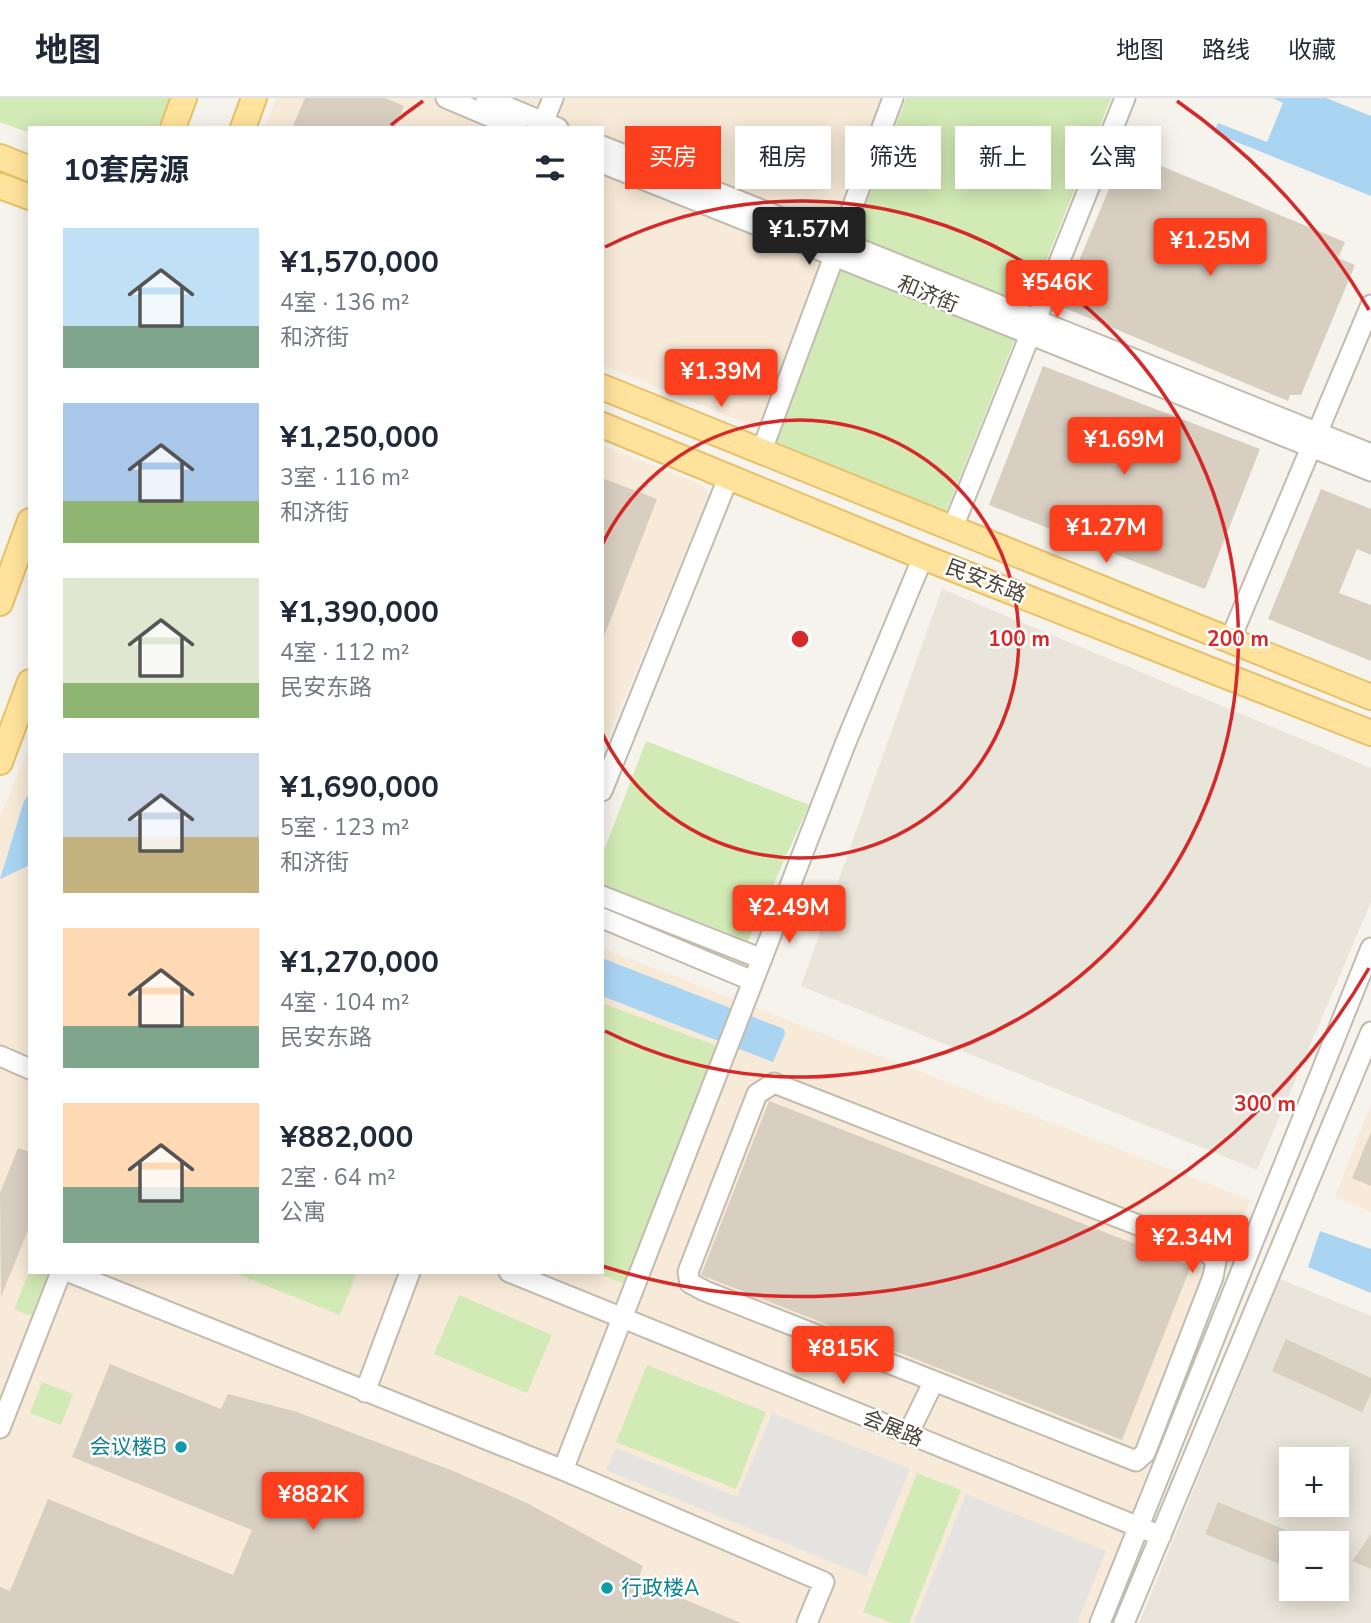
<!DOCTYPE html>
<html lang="zh">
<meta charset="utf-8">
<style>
body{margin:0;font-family:"Nunito Sans","Noto Sans SC",sans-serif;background:#f2f2f3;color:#1f2937;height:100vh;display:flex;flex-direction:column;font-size:26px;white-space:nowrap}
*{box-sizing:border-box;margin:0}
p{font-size:23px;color:#747a83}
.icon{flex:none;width:38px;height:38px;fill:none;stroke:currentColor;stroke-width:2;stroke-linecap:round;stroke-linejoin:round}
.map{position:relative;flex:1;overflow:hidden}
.details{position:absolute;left:28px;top:28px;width:576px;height:1148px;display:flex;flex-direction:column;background:#fff;border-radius:0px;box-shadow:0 4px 18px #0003}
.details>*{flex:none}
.top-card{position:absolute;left:625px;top:28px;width:640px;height:63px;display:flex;gap:14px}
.tools{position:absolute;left:1279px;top:1349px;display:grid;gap:14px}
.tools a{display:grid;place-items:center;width:70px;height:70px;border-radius:0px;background:#fff;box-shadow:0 4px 18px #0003;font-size:35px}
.price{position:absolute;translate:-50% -60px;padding:0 16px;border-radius:7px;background:#fc3f1d;color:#fff;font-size:23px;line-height:46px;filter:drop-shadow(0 2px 4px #0008)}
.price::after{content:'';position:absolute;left:50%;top:42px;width:21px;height:16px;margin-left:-10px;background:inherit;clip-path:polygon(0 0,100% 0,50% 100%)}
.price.on{background:#222;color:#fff}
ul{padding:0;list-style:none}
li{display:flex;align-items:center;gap:21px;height:175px;padding:0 35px}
li span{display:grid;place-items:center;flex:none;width:196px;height:140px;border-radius:0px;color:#555}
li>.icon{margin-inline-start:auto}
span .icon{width:84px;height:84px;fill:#fffc;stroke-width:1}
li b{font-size:30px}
h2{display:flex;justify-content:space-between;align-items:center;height:84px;padding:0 35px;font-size:30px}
.tag{padding:0 24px;border-radius:0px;background:#fff;box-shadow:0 4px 18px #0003;font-size:24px;line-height:63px}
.tag.on{background:#fc3f1d;color:#fff}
header{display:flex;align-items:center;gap:42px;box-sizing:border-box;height:98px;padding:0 35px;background:#fff;border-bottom:2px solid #e0e1e3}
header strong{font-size:33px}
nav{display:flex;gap:38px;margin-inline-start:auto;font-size:24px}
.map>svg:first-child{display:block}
.residential{fill:#eae5da;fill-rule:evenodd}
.commercial{fill:#f7ead8}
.green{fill:#d2eab5}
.parking{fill:#e5e3e0}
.water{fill:#a9d4f2}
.building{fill:#d8cfc1}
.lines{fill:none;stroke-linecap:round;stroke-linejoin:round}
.minor-casing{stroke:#c2bbae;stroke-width:23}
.major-casing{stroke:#e6c16a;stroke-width:28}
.minor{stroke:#fff;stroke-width:19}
.major{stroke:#ffe39c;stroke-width:24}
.ring{fill:none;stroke:#d62828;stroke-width:3.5}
.culture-dot{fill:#0f9aa8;stroke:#fff;stroke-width:2.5}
.labels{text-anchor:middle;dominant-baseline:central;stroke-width:5;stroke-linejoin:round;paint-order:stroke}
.street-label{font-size:21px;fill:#4b4439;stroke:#fff}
.culture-label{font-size:21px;fill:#0d838f;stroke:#fff;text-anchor:end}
.centre{fill:#d62828;stroke:#fff;stroke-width:3.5}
.ring-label{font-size:21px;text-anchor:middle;font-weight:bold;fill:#d62828;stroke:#fff;stroke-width:5;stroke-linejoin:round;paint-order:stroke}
</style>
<header>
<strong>地图</strong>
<nav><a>地图</a><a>路线</a><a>收藏</a></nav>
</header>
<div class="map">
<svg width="1371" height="1525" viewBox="0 0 1371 1525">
<rect width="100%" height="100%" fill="#f6f3ec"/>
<!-- residential -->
<path class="residential" d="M942,491L1371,670V804L1257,1072L801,888Z
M1280,1181L1371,1218V1525H1139ZM1292,1362H1337V1407H1292ZM1292,1446H1337V1491H1292Z"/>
<!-- commercial -->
<path class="commercial" d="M276,0H889L765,333L602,267V30H265Z
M602,347L704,388L709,397L602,655Z
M30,647V1174H602V850L1250,1102L1090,1525H0V718Z
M1371,1006V1114L1335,1099Z"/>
<!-- green -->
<path class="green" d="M0,0H171L158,30H30V35L0,24Z
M906,0H1111L946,414L776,345Z
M646,643L809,707L748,843L602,786V758Z
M602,905L717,948L625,1186L594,1174H602Z
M30,1172L49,1174L31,1218L14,1211Z
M232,1174H357L340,1217Z
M459,1197L552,1237L527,1295L434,1256Z
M647,1267L766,1314L736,1391L616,1344Z
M42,1284L73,1296L61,1327L30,1315Z
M917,1375L961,1392L909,1525H893L863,1514Z"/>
<!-- parking -->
<path class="parking" d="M772,1315L910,1371L866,1478L606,1372L616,1350L737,1399Z
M966,1396L1106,1453L1077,1525H914Z"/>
<!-- water -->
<path class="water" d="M1273,0H1326L1371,18V98L1214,35L1218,25L1267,44L1283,5Z
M30,695V767L0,781L24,703Z
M602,860L784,931L785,936L773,964L602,898Z
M1320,1133L1371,1151V1195L1308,1169Z"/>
<!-- building -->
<path class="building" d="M305,0H385L404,8L395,30H292Z
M1125,53L1345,144L1338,160L1355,167L1301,297H1290L1288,303L1060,208Z
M1043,268L1260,351L1205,491L989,407Z
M602,380L657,401L603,541H602Z
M1321,391L1371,411V457L1357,451L1339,495L1371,507V563L1268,521Z
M769,1003L1191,1168L1122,1342L701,1177Z
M1371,1034V1088L1352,1080Z
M18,1050L30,1054V1127L1,1199L0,1095Z
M1286,1241L1371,1280V1295L1362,1314L1272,1273Z
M110,1266L221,1311L228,1296L297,1314L451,1372L525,1404L643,1468L638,1482L741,1525H0V1489L10,1493L48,1401L233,1477L252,1432L72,1359Z
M1218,1404L1317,1445V1446H1292V1471L1205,1436Z
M1371,1436V1471L1352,1463Z"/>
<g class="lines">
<!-- minor casing -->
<g class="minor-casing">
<path id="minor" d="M446,0L517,30
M486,0L558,30
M541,30L553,0
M602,48L1371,356
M602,65L1371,373
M762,352L893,0
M953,429L1125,0
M1230,542L1371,207
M602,693L729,378
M602,798L762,861
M602,820L753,883
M0,958L30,971
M69,1174L563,1372L824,1484L807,1525
M509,1174L1161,1438
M365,1294L410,1174
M0,1330L61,1174
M908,1336L934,1283L1136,1363L1145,1355L1213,1179L1216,1163L1207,1154L774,985L757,996L688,1174L690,1185L705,1193L934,1283
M563,1372L846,644L923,459
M1100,1525L1371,850
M1124,1525L1371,934"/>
</g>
<!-- major casing -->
<g class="major-casing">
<path id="major" d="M173,30L184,0
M243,30L254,0
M0,59L30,71
M0,88L30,99
M602,289L1371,599
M602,327L923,459L1371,635
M0,505L30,423
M0,664L30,584"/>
</g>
<!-- minor -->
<use href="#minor" class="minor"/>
<!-- major -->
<use href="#major" class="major"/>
</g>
<!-- distance rings -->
<g class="ring">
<path d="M602 447A219 219 0 1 1 602 635"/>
<path d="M605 149A438 438 0 1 1 605 933"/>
<path d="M1369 870A657 657 0 0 1 602 1168M391 27A657 657 0 0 1 423 3M1177 3A657 657 0 0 1 1369 212"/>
</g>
<!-- markers -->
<g class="culture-dot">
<circle cx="181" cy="1349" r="7"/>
<circle cx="607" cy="1490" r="7"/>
</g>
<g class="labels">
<!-- street labels -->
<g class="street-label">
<text transform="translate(928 196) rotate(22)">和济街</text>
<text transform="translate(986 483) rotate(21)">民安东路</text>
<text transform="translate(893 1330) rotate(22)">会展路</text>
</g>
<!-- culture labels -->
<g class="culture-label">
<text x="167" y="1349">会议楼B</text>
<text x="621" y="1490" text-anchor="start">行政楼A</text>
</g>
</g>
<circle cx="800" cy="541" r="10" class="centre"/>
<g class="ring-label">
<text x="1019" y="548">100 m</text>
<text x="1238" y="548">200 m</text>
<text x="1265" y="1013">300 m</text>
</g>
</svg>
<div class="tools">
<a>+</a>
<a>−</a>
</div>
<b class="price on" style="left:809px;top:169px">¥1.57M</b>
<b class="price" style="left:1210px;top:180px">¥1.25M</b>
<b class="price" style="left:1057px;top:222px">¥546K</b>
<b class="price" style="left:721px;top:311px">¥1.39M</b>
<b class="price" style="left:1124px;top:379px">¥1.69M</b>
<b class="price" style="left:1106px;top:467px">¥1.27M</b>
<b class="price" style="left:789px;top:847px">¥2.49M</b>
<b class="price" style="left:1192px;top:1177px">¥2.34M</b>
<b class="price" style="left:843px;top:1288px">¥815K</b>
<b class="price" style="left:313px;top:1434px">¥882K</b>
<div class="top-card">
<a class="tag on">买房</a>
<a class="tag">租房</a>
<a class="tag">筛选</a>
<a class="tag">新上</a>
<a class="tag">公寓</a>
</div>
<section class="details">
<h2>10套房源<svg class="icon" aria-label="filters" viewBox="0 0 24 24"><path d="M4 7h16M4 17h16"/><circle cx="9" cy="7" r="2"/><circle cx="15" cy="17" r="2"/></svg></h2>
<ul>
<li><span style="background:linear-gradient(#bfe0f5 70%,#7fa58c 0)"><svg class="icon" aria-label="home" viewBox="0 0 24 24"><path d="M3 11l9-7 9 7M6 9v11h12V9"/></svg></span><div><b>¥1,570,000</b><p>4室 · 136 m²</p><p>和济街</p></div></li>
<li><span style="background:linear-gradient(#a9c7e8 70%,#8fb573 0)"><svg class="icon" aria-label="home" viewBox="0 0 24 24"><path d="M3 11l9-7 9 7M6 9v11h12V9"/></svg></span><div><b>¥1,250,000</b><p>3室 · 116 m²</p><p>和济街</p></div></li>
<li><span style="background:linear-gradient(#dfe7d0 75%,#8fb573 0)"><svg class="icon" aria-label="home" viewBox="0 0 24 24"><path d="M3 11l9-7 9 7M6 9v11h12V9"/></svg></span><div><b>¥1,390,000</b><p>4室 · 112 m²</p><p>民安东路</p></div></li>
<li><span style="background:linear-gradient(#c9d6e8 60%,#c2b280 0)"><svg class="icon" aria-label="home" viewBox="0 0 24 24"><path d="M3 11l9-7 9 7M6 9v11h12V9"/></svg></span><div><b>¥1,690,000</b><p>5室 · 123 m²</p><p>和济街</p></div></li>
<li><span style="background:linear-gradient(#ffd9b3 70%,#7fa58c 0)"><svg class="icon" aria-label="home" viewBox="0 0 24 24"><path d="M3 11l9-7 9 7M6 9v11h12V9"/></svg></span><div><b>¥1,270,000</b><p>4室 · 104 m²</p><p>民安东路</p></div></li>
<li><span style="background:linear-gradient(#ffd9b3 60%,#7fa58c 0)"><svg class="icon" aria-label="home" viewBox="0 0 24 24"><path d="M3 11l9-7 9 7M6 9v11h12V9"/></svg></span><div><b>¥882,000</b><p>2室 · 64 m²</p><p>公寓</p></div></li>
</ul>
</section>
</div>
